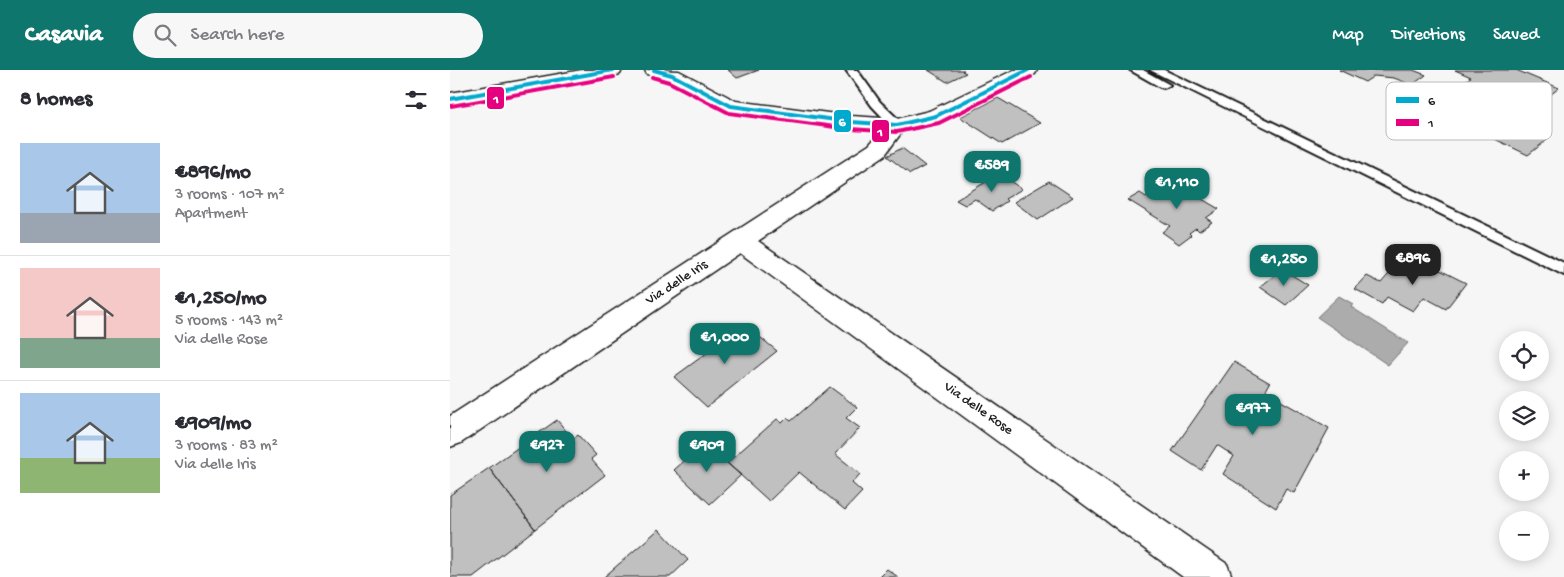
<!DOCTYPE html>
<meta charset="utf-8">
<style>
body{margin:0;font-family:"Gochi Hand",sans-serif;background:#f7f7f7;color:#2b2b33;height:100vh;display:flex;flex-direction:column;font-size:19px;white-space:nowrap}
*{box-sizing:border-box;margin:0}
p{font-size:16px;color:#7c7c81}
.icon{flex:none;width:28px;height:28px;fill:none;stroke:currentColor;stroke-width:2;stroke-linecap:round;stroke-linejoin:round}
.map{position:relative;flex:1;overflow:hidden}
.sheet{display:flex;flex-direction:column;background:#fff;width:450px}
.sheet>*{flex:none}
.tools{position:absolute;left:1049px;top:261px;display:grid;gap:10px}
.tools a{display:grid;place-items:center;width:50px;height:50px;border-radius:50%;background:#fff;box-shadow:0 2px 12px #0003;font-size:25px}
.price{position:absolute;translate:-50% -42px;padding:0 11px;border-radius:10px;background:#0f766e;color:#fff;font-size:16px;line-height:32px;filter:drop-shadow(0 1px 2px #0008)}
.price::after{content:'';position:absolute;left:50%;top:30px;width:15px;height:11px;margin-left:-8px;background:inherit;clip-path:polygon(0 0,100% 0,50% 100%)}
.price.active{background:#222;color:#fff}
ul{padding:0;list-style:none}
li{display:flex;align-items:center;gap:15px;height:125px;padding:0 20px}
li+li{border-top:1px solid #e1e1e2}
li span{display:grid;place-items:center;flex:none;width:140px;height:100px;border-radius:0px;color:#555}
li>.icon{margin-inline-start:auto}
span .icon{width:60px;height:60px;fill:#fffc;stroke-width:1}
li b{font-size:21px}
h2{display:flex;justify-content:space-between;align-items:center;height:60px;padding:0 20px;font-size:21px}
header{display:flex;align-items:center;gap:30px;box-sizing:border-box;height:70px;padding:0 25px;background:#0f766e;color:#fff}
header strong{font-size:24px}
nav{display:flex;gap:28px;margin-inline-start:auto;font-size:18px}
.search{width:350px;height:45px;background:#f7f7f7;display:flex;align-items:center;gap:12px;box-sizing:border-box;padding:0 18px;border-radius:28px;color:#7c7c81;font-size:19px}
main{display:flex;flex:1;min-height:0}
.map>svg:first-child{display:block}
.water{fill:#acacac;stroke:#727272}
.building{fill:#c0c0c0;stroke:#1c1c1c}
.lines{fill:none;stroke-linecap:round;stroke-linejoin:round}
.lane-casing{stroke:#1c1c1c;stroke-width:4}
.street-casing{stroke:#1c1c1c;stroke-width:3}
.lane{fill:#fff;fill-rule:evenodd}
.street{fill:#fff;fill-rule:evenodd}
.bus-1-casing{stroke:#fff;stroke-width:7}
.bus-2-casing{stroke:#fff;stroke-width:7}
.bus-1{stroke:#00a9ce;stroke-width:4}
.bus-2{stroke:#e5007d;stroke-width:4}
.labels{text-anchor:middle;dominant-baseline:central;stroke-width:4.5;stroke-linejoin:round;paint-order:stroke}
.street-label{font-size:14px;fill:#1c1c1c;stroke:#fff}
.key{fill:#fff;stroke:#bbb;stroke-width:1}
.key-label{font-size:14px;fill:#1c1c1c}
.line-badge{stroke:#fff;stroke-width:2}
.badge-label{font-size:14px;text-anchor:middle;font-weight:bold;fill:#fff}
</style>
<header>
<strong>Casavia</strong>
<div class="search"><svg class="icon" aria-label="search" viewBox="0 0 24 24"><circle cx="10" cy="10" r="6"/><path d="M15 15l6 6"/></svg>Search here</div>
<nav><a>Map</a><a>Directions</a><a>Saved</a></nav>
</header>
<main>
<section class="sheet">
<h2>8 homes<svg class="icon" aria-label="filters" viewBox="0 0 24 24"><path d="M4 7h16M4 17h16"/><circle cx="9" cy="7" r="2"/><circle cx="15" cy="17" r="2"/></svg></h2>
<ul>
<li><span style="background:linear-gradient(#a9c7e8 70%,#9aa5b1 0)"><svg class="icon" aria-label="home" viewBox="0 0 24 24"><path d="M3 11l9-7 9 7M6 9v11h12V9"/></svg></span><div><b>€896/mo</b><p>3 rooms · 107 m²</p><p>Apartment</p></div></li>
<li><span style="background:linear-gradient(#f6c9c9 70%,#7fa58c 0)"><svg class="icon" aria-label="home" viewBox="0 0 24 24"><path d="M3 11l9-7 9 7M6 9v11h12V9"/></svg></span><div><b>€1,250/mo</b><p>5 rooms · 143 m²</p><p>Via delle Rose</p></div></li>
<li><span style="background:linear-gradient(#a9c7e8 65%,#8fb573 0)"><svg class="icon" aria-label="home" viewBox="0 0 24 24"><path d="M3 11l9-7 9 7M6 9v11h12V9"/></svg></span><div><b>€909/mo</b><p>3 rooms · 83 m²</p><p>Via delle Iris</p></div></li>
</ul>
</section>
<div class="map">
<svg width="1114" height="507" viewBox="0 0 1114 507">
<rect width="100%" height="100%" fill="#f6f6f6"/>
<filter id="ink" filterUnits="userSpaceOnUse"><feTurbulence type="fractalNoise" baseFrequency=".02" numOctaves="2"/><feDisplacementMap in="SourceGraphic" scale="10" xChannelSelector="R" yChannelSelector="G"/><feConvolveMatrix kernelMatrix="1 2 1 2 8 2 1 2 1" color-interpolation-filters="sRGB"/></filter>
<g filter="url(#ink)">
<!-- water -->
<path class="water" d="M889,226L903,234L901,237L958,273L938,295L867,247Z"/>
<!-- building -->
<path class="building" d="M278,0H309L287,8Z
M478,0H514L512,1L516,3L497,12Z
M889,0H963L976,5L962,15L944,8L924,6L915,12Z
M1005,0H1066L1109,18L1090,33L1097,36L1085,46L1054,33L1065,24L1035,12L1023,21L1009,15L1021,7Z
M548,28L590,53L552,74L510,47Z
M1023,39L1072,62L1075,60L1097,70L1078,85L1024,59L1016,64L999,56Z
M452,78L475,96L460,104L437,86Z
M549,104L572,119L555,129L557,131L542,141L525,129L515,135L506,130Z
M599,111L623,127L588,150L564,132Z
M721,111L769,139L756,148L762,152L749,161L746,158L739,163L741,165L729,174L712,162L720,156L678,130L690,123L696,127Z
M952,189L973,200L978,194L1016,213L996,239L974,227L963,241L937,227L932,234L905,219L917,206L931,213Z
M832,199L858,215L836,235L810,217Z
M295,255L327,281L257,337L224,307Z
M784,292L820,313L815,322L879,358L844,423L836,419L826,438L773,404L784,386L767,375L751,400L722,381Z
M380,317L407,337L396,348L410,358L385,384L410,404L402,413L412,422L395,440L349,402L319,431L277,393L327,349L332,353L337,348L341,351Z
M107,350L123,369L128,365L146,385L141,389L155,405L85,459L39,398Z
M254,373L291,405L260,434L224,400Z
M39,398L85,459L23,507H0V425Z
M209,459L238,490L220,507H154Z
M437,499L448,507H429Z"/>
<g class="lines">
<!-- lane casing -->
<g class="lane-casing">
<path id="lane" d="M396,0H407L430,32L451,52L453,55L451,58H443L422,36Z
M680,0H693L720,15L714,18L710,17Z
M700,0H714L1114,193V205Z"/>
</g>
<!-- street casing -->
<g class="street-casing">
<path id="street" d="M132,0H172L170,4L163,6L0,35V23Z
M195,0L229,1L286,31L401,46L447,49L479,41L564,0H587L585,4L493,50L454,59L435,85L308,171L777,494L782,507H733L290,183L11,373L0,377V346L419,75L432,60L401,58L274,40L215,9L197,4Z"/>
</g>
<!-- lane -->
<use href="#lane" class="lane"/>
<!-- street -->
<use href="#street" class="street"/>
<!-- bus-1 casing -->
<g class="bus-1-casing">
<path id="bus-1" d="M204,0L222,5L281,36L401,52L447,55L486,46L578,0
M0,29L163,0"/>
</g>
<!-- bus-2 casing -->
<g class="bus-2-casing">
<path id="bus-2" d="M202,7L219,12L279,43L400,59L447,62L489,53L581,7
M1,36L164,7"/>
</g>
<!-- bus-1 -->
<use href="#bus-1" class="bus-1"/>
<!-- bus-2 -->
<use href="#bus-2" class="bus-2"/>
</g>
</g>
<g class="labels">
<!-- street labels -->
<g class="street-label">
<text transform="translate(227 213) rotate(-33)">Via delle Iris</text>
<text transform="translate(528 339) rotate(35)">Via delle Rose</text>
</g>
</g>
<!-- legend -->
<rect x="936" y="12" width="166" height="58" rx="8" class="key"/>
<rect x="946" y="27" width="23" height="6" fill="#00a9ce"/>
<rect x="946" y="49" width="23" height="7" fill="#e5007d"/>
<g class="key-label">
<text x="978" y="35">6</text>
<text x="978" y="57">1</text>
</g>
<g class="line-badge">
<rect x="36" y="16" width="19" height="24" rx="5" fill="#e5007d"/>
<rect x="383" y="39" width="19" height="24" rx="5" fill="#00a9ce"/>
<rect x="421" y="49" width="19" height="24" rx="5" fill="#e5007d"/>
</g>
<g class="badge-label">
<text x="46" y="33">1</text>
<text x="392" y="56">6</text>
<text x="430" y="66">1</text>
</g>
</svg>
<div class="tools">
<a><svg class="icon" aria-label="locate" viewBox="0 0 24 24"><circle cx="12" cy="12" r="6"/><path d="M12 2v4M12 18v4M2 12h4M18 12h4"/></svg></a>
<a><svg class="icon" aria-label="layers" viewBox="0 0 24 24"><path d="M12 4l9 5-9 5-9-5zM3 14l9 5 9-5"/></svg></a>
<a>+</a>
<a>−</a>
</div>
<b class="price" style="left:542px;top:123px">€589</b>
<b class="price" style="left:727px;top:140px">€1,110</b>
<b class="price active" style="left:963px;top:216px">€896</b>
<b class="price" style="left:834px;top:217px">€1,250</b>
<b class="price" style="left:275px;top:295px">€1,000</b>
<b class="price" style="left:803px;top:366px">€977</b>
<b class="price" style="left:97px;top:403px">€927</b>
<b class="price" style="left:257px;top:403px">€909</b>
</div>
</main>
